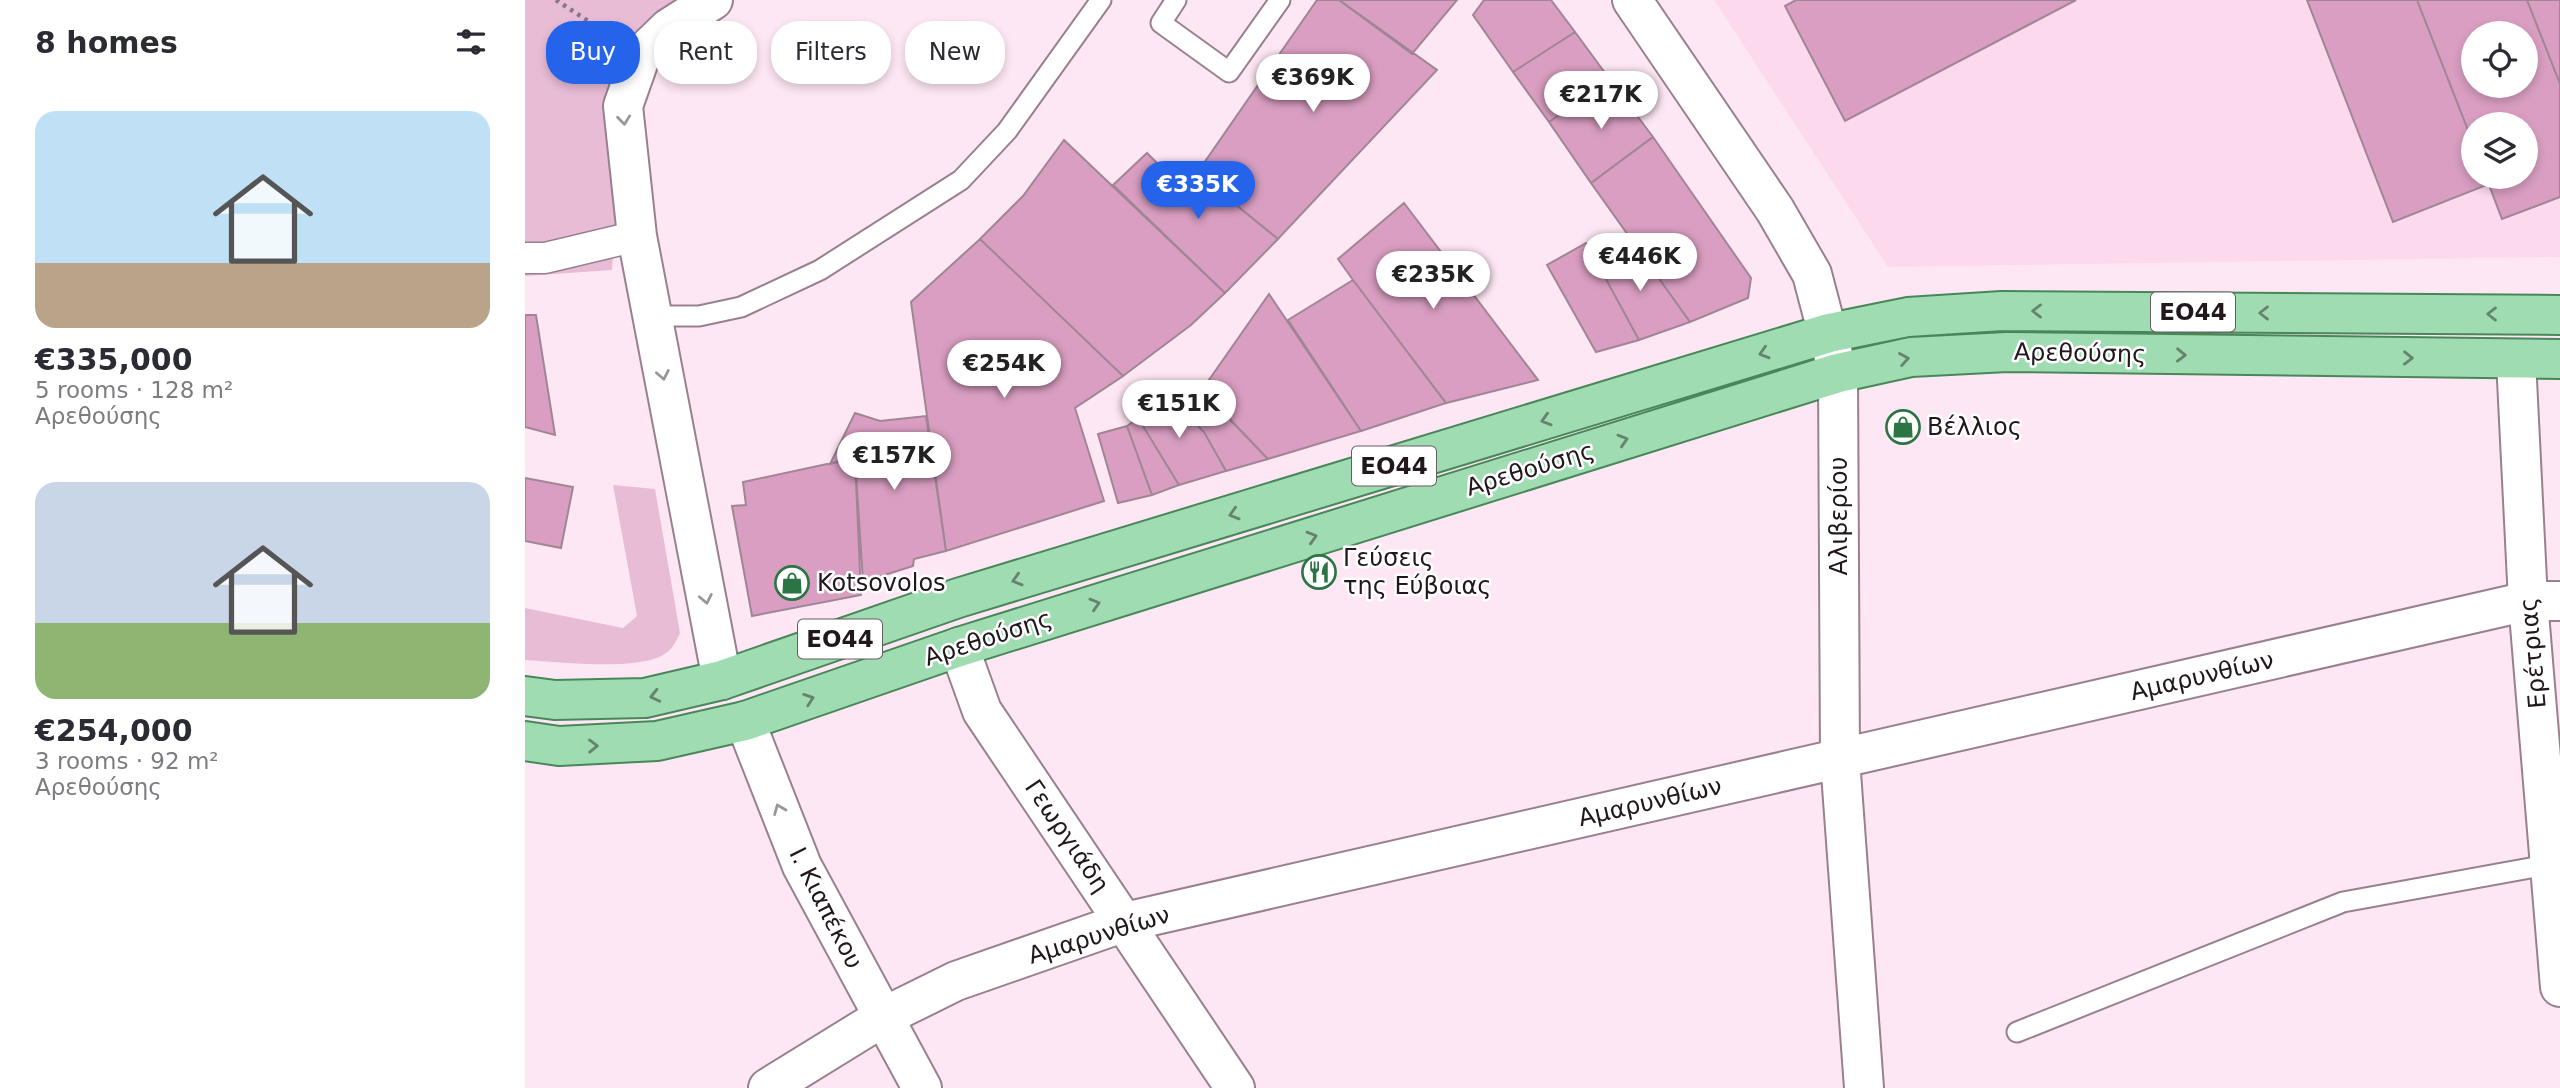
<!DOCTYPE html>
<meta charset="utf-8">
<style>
body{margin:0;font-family:"DejaVu Sans",sans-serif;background:#f2f2f3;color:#2b2b33;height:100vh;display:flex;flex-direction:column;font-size:26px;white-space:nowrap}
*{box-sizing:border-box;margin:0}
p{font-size:23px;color:#7c7c81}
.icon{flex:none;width:38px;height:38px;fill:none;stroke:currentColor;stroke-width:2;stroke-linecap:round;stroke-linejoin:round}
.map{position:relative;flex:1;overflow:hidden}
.sheet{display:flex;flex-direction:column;background:#fff;width:525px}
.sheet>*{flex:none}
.guide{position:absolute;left:21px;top:21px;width:665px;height:63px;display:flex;gap:14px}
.controls{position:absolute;left:1936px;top:21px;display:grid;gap:14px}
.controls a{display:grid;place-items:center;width:77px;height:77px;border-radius:50%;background:#fff;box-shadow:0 4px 10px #0003;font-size:35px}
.price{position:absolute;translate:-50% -60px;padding:0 16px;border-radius:24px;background:#fff;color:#222;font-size:23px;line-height:46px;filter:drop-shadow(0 2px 4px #0008)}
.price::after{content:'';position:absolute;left:50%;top:42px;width:21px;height:16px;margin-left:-10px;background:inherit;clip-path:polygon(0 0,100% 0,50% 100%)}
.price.active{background:#2563eb;color:#fff}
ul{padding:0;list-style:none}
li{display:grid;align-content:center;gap:14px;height:371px;padding:0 35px}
li span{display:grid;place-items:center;height:217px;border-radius:21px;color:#555}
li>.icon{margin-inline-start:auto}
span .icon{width:126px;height:126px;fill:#fffc;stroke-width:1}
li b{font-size:30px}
h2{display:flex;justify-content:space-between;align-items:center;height:84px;padding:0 35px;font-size:30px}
.chip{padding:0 24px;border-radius:28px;background:#fff;box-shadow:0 4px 10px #0003;font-size:24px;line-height:63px}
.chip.active{background:#2563eb;color:#fff}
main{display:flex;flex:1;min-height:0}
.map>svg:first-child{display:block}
.built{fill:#fdd9ee;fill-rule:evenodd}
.green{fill:#e9bcd6}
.building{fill:#d99ec1;stroke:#a08695;stroke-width:2;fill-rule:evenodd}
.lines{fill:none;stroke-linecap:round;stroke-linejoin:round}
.service-casing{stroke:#99808e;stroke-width:23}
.pedestrian-casing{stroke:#99808e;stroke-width:33}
.minor-casing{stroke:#99808e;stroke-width:42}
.tertiary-casing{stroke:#99808e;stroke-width:42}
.primary-casing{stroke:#49875b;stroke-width:42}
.path{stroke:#877781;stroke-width:4.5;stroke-dasharray:3.5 5;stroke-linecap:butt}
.service{stroke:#fff;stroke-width:19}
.pedestrian{stroke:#fff;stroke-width:30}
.minor{stroke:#fff;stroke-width:38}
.tertiary{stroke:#fff;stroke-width:38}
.primary{stroke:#9fdcb1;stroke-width:38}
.oneway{stroke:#9b9799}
.oneway2{stroke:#66836e}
.labels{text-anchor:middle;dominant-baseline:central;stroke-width:5;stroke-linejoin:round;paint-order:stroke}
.shield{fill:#fff;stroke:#645d61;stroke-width:2}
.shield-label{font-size:23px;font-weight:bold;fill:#21171d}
.street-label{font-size:24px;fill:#21171d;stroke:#fff}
.poi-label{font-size:24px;fill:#21171d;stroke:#fff;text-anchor:start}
</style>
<main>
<section class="sheet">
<h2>8 homes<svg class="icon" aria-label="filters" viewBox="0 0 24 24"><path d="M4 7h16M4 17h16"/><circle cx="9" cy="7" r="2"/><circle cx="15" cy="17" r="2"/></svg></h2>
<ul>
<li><span style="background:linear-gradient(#bfe0f5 70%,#b9a48a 0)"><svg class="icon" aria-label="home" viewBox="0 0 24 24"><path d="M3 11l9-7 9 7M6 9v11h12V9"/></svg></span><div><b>€335,000</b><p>5 rooms · 128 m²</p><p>Αρεθούσης</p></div></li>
<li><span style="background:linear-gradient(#c9d6e8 65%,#8fb573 0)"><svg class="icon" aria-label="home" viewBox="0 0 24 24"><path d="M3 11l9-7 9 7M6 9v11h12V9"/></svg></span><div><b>€254,000</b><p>3 rooms · 92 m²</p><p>Αρεθούσης</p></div></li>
</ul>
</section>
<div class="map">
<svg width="2035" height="1088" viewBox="0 0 2035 1088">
<rect width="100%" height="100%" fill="#fee7f4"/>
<!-- built -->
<path class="built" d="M1189,0H2035V257L1363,267ZM1948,33H2000V86H1948ZM1948,124H2000V177H1948Z"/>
<!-- green -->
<path class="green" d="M0,0H188L98,106L87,270L0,276Z
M88,485L130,489L155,633C151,642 147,650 138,655C111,671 33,662 0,660V608L98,628L112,616Z"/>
<!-- building -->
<path class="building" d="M792,0H814L912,70L753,239L672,173Z
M814,0H932L887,54Z
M959,0H1026L1050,32L988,72L948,15Z
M1271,0H1551L1320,121L1260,6Z
M1782,0H1892L1948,143V177H1961L1964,184L1868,222Z
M1892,0H2002L2035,84V197L1977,219L1961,177H2000V124H1948V143ZM1948,33H2000V86H1948Z
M2002,0H2035V84Z
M1050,32L1086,81L1024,122L988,72Z
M1086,81L1128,137L1066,183L1024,122Z
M1128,137L1226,278L1223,298L1165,322L1066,183Z
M539,140L700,293L666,325L598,376L455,239L498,196Z
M622,153L656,187L672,173L753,239L700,293L588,185Z
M879,203L1013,380L921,403L828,280L813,259Z
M455,239L598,376L550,408L579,501L421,551L386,302Z
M1061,243L1069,257L1114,340L1071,352L1022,265Z
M1110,245L1165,322L1114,340L1069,257Z
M828,280L921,403L836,431L763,320Z
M744,294L836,431L743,459L677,390Z
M0,315H11L30,435L0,427Z
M635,388L679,432L701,471L654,485L613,418L612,411Z
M680,394L743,459L701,471L679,432L661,414Z
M330,413L355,421L401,416L421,551L389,559L388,566L338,582L330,458L305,464Z
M613,418L654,485L627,495L602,426Z
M602,426L627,495L593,503L573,434Z
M330,458L336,595L227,616L207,506L221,505L218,482Z
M0,478L48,487L36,548L0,541Z"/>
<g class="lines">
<!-- service casing -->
<g class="service-casing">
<path id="service" d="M651,0L636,23L704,72L755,0
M127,316H174L216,307L295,270L436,180L482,131L576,0
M1492,1032L1818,902L2027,864"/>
</g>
<!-- pedestrian casing -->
<g class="pedestrian-casing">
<path id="pedestrian" d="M0,258H20L112,236"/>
</g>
<!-- minor casing -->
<g class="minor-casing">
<path id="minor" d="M188,0L144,28L116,55L98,106L112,236L197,680
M1107,0L1250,210L1287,274L1313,373L1315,759L1339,1088
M1991,360L2003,601L2035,987
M434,647L457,711L710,1088
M243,1088L358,1017L431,981L600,922L2003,601H2035"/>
</g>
<!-- tertiary casing -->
<g class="tertiary-casing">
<path id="tertiary" d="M220,721L277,866L397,1088"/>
</g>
<!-- primary casing -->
<g class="primary-casing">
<path id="primary" d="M0,696L30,700L120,698L197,680L433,598L1304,333L1383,317L1477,311L2035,315
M0,741L34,746L132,741L220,721L434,647L1313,373L1386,357L1482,352L2035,359"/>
</g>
<!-- path -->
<path class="path" d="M31,0L86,36"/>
<!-- service -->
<use href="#service" class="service"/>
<!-- pedestrian -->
<use href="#pedestrian" class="pedestrian"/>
<!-- minor -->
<use href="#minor" class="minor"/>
<!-- tertiary -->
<use href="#tertiary" class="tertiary"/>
<!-- primary -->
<use href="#primary" class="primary"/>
</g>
<!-- one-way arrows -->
<defs><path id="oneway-chevron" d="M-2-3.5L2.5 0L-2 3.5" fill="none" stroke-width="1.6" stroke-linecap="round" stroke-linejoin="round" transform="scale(1.75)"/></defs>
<g class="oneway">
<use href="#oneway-chevron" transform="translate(99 120) rotate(84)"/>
<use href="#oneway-chevron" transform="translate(138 375) rotate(79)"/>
<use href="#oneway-chevron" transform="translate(181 599) rotate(79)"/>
<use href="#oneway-chevron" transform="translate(254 809) rotate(-112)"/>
</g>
<g class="oneway2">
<use href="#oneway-chevron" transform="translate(1512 311) rotate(-180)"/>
<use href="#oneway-chevron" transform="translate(1739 313) rotate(-180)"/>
<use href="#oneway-chevron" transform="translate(1967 314) rotate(-180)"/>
<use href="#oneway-chevron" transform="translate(1239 353) rotate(163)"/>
<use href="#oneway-chevron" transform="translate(1656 355) rotate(1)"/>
<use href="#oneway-chevron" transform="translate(1883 358) rotate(1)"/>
<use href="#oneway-chevron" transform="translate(1379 359) rotate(-10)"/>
<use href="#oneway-chevron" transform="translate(1021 420) rotate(163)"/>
<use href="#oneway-chevron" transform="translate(1098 440) rotate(-17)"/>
<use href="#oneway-chevron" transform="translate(709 514) rotate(163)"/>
<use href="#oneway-chevron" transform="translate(787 537) rotate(-17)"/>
<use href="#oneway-chevron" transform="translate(492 580) rotate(163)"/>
<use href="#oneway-chevron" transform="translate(570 604) rotate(-17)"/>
<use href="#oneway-chevron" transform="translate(130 696) rotate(167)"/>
<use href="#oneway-chevron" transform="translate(284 699) rotate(-19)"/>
<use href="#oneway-chevron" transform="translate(68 746) rotate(-1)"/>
</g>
<!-- icons -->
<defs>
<g id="shop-ring" transform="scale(1.75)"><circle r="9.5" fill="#fff" stroke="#2b7544" stroke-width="1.5"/><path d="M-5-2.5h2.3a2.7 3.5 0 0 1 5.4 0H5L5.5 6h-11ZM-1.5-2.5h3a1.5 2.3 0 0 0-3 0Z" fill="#2b7544"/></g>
<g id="restaurant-ring" transform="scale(1.75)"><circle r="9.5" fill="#fff" stroke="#2b7544" stroke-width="1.5"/><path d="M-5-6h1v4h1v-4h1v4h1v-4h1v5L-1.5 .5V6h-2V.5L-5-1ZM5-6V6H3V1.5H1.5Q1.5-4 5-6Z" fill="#2b7544"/></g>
</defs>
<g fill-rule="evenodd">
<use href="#shop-ring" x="1378" y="427"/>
<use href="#restaurant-ring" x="794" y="572"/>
<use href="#shop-ring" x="267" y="583"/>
</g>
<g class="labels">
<!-- shield labels -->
<g class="shield">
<rect x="1626" y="292.5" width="84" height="39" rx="5"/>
<rect x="827" y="446.5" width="84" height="39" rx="5"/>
<rect x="273" y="619.5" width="84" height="39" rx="5"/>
</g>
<g class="shield-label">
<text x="1668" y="312">ΕΟ44</text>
<text x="869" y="466">ΕΟ44</text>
<text x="315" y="639">ΕΟ44</text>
</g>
<!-- street labels -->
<g class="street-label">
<text transform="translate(1555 353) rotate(1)">Αρεθούσης</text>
<text transform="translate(1005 469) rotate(-17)">Αρεθούσης</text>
<text transform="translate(1314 516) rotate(-90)">Αλιβερίου</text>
<text transform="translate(463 638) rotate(-18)">Αρεθούσης</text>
<text transform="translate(2008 653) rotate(-95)">Ερέτριας</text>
<text transform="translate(1677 676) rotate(-13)">Αμαρυνθίων</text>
<text transform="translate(1125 802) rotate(-13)">Αμαρυνθίων</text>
<text transform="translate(542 836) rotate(56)">Γεωργιάδη</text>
<text transform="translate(301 908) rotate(63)">Ι. Κιαπέκου</text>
<text transform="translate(574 935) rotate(-17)">Αμαρυνθίων</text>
</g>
<!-- poi labels -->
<g class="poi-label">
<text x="1402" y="427">Βέλλιος</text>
<text x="818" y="558">Γεύσεις<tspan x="818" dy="28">της Εύβοιας</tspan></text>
<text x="292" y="583">Kotsovolos</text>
</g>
</g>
</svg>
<div class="controls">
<a><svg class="icon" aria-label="locate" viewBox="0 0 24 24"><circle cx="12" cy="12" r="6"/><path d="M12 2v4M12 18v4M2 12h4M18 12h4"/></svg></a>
<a><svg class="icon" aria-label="layers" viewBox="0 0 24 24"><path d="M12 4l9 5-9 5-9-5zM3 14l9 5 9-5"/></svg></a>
</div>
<b class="price" style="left:788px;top:114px">€369K</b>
<b class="price" style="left:1076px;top:131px">€217K</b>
<b class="price active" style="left:673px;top:221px">€335K</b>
<b class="price" style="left:1115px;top:293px">€446K</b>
<b class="price" style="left:908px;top:311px">€235K</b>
<b class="price" style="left:479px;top:400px">€254K</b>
<b class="price" style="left:654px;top:440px">€151K</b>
<b class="price" style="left:369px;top:492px">€157K</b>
<div class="guide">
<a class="chip active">Buy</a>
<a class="chip">Rent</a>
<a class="chip">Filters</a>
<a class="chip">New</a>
</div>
</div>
</main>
